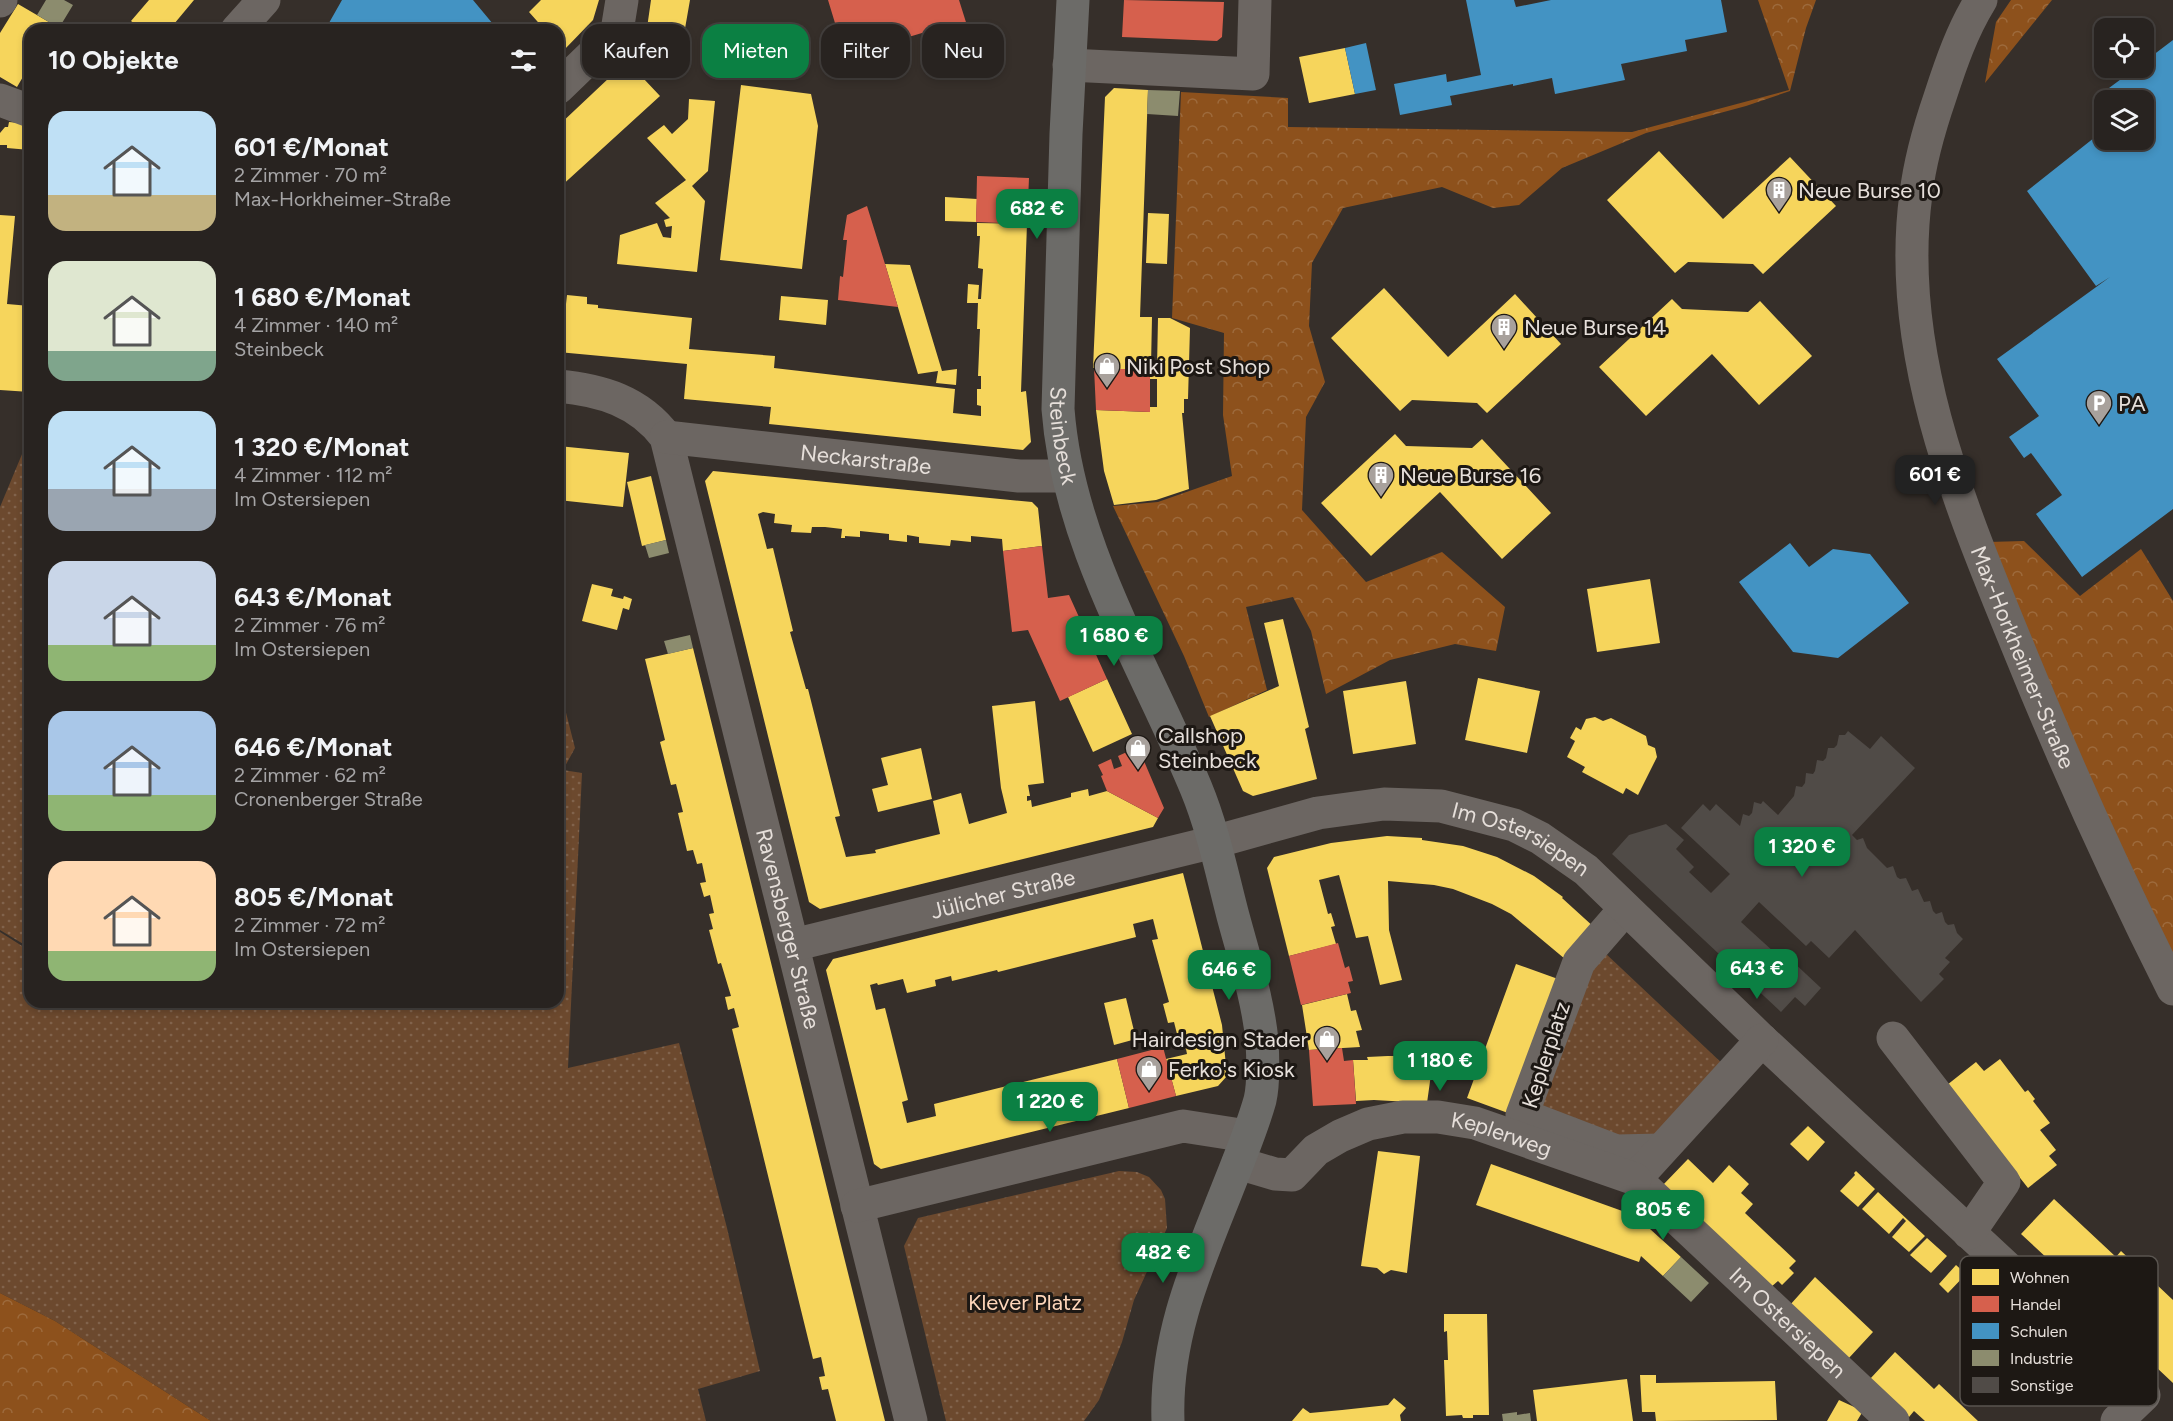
<!DOCTYPE html>
<html lang="de">
<meta charset="utf-8">
<style>
body{margin:0;font-family:Figtree,sans-serif;background:#302b29;color:#f1f3f6;height:100vh;display:flex;flex-direction:column;font-size:22px;white-space:nowrap}
*{box-sizing:border-box;margin:0}
p{font-size:20px;color:#a5a4a5}
.icon{flex:none;width:33px;height:33px;fill:none;stroke:currentColor;stroke-width:2;stroke-linecap:round;stroke-linejoin:round}
.map{position:relative;flex:1;overflow:hidden}
.sheet{position:absolute;left:24px;top:24px;width:540px;height:984px;display:flex;flex-direction:column;background:#282320;border-radius:18px;box-shadow:0 3px 9px #0003,0 0 0 2px #44403e}
.sheet>*{flex:none}
.guide{position:absolute;left:582px;top:24px;width:570px;height:54px;display:flex;gap:12px}
.controls{position:absolute;left:2094px;top:18px;display:grid;gap:12px}
.controls a{display:grid;place-items:center;width:60px;height:60px;border-radius:12px;background:#282320;box-shadow:0 3px 9px #0003,0 0 0 2px #44403e;font-size:30px}
.price{position:absolute;translate:-50% -51px;padding:0 14px;border-radius:12px;background:#0b8043;color:#fff;font-size:20px;line-height:39px;filter:drop-shadow(0 2px 3px #0008)}
.price::after{content:'';position:absolute;left:50%;top:36px;width:18px;height:14px;margin-left:-9px;background:inherit;clip-path:polygon(0 0,100% 0,50% 100%)}
.price.current{background:#222;color:#fff}
ul{padding:0;list-style:none}
li{display:flex;align-items:center;gap:18px;height:150px;padding:0 24px}
li span{display:grid;place-items:center;flex:none;width:168px;height:120px;border-radius:18px;color:#555}
li>.icon{margin-inline-start:auto}
span .icon{width:72px;height:72px;fill:#fffc;stroke-width:1}
li b{font-size:26px}
h2{display:flex;justify-content:space-between;align-items:center;height:72px;padding:0 24px;font-size:26px}
.tag{padding:0 21px;border-radius:18px;background:#282320;box-shadow:0 3px 9px #0003,0 0 0 2px #44403e;font-size:21px;line-height:54px}
.tag.current{background:#0b8043;color:#fff}
.map>svg:first-child{display:block}
.green{fill:url(#green-dots)}
.forest{fill:url(#forest-crowns)}
.homes{fill:#f6d55c}
.shops{fill:#d6604d}
.schools{fill:#4393c3}
.industry{fill:#8c8c6e}
.building{fill:#504b47}
.lines{fill:none;stroke-linecap:round;stroke-linejoin:round}
.street{stroke:#6c6662;stroke-width:33}
.secondary{stroke:#6c6b68;stroke-width:33}
.labels{text-anchor:middle;dominant-baseline:central;stroke-width:6;stroke-linejoin:round;paint-order:stroke}
.poi-label{font-size:22px;fill:#e6dfda;stroke:#1d1814;text-anchor:start}
.street-label{font-size:22px;fill:#e6dfda;stroke:#1d1814}
.park-label{font-size:22px;fill:#fed6ba;stroke:#1d1814}
.key{fill:#1d1814;stroke:#59544f;stroke-width:1.5}
.key-label{font-size:16px;fill:#e6dfda}
</style>
<div class="map">
<svg width="2173" height="1421" viewBox="0 0 2173 1421">
<defs>
<pattern id="green-dots" width="8" height="8" patternUnits="userSpaceOnUse" patternTransform="scale(1.5)"><rect width="8" height="8" fill="#6c492e"/><path d="M2 2h.1M6 6h.1" fill="none" stroke="#81634c" stroke-width="1.8" stroke-linecap="round"/></pattern>
<pattern id="forest-crowns" width="20" height="18" patternUnits="userSpaceOnUse" patternTransform="scale(1.5)"><rect width="20" height="18" fill="#8d511c"/><path d="M2 6a3 3 0 1 1 6 0M12 15a3 3 0 1 1 6 0" fill="none" stroke="#9d6a3c"/></pattern>
</defs>
<rect width="100%" height="100%" fill="#362f2a"/>
<!-- green -->
<path class="green" d="M30,435V948L0,930V507Z
M558,681L575,748L563,770L582,773L568,1068L679,1043L727,1228L760,1371L698,1389L706,1421H211L55,1321L0,1293V932L30,951V1002H558Z
M1604,952L1726,1067L1663,1134L1620,1143L1540,1105L1578,990Z
M1119,1171L1137,1172L1149,1177L1161,1190L1165,1199L1167,1228L1134,1300L1122,1342L1099,1400L1084,1421H946L904,1246L918,1218Z"/>
<!-- forest -->
<path class="forest" d="M1758,0H1816L1806,28L1790,91L1746,106L1646,133L1562,168L1519,205L1493,208L1442,187L1343,208L1312,263L1309,326L1325,382L1306,417L1302,510L1366,582L1442,552L1505,607L1496,651L1455,644L1390,660L1326,694L1311,631L1293,597L1246,607L1267,690L1209,717L1184,656L1113,506L1158,502L1232,476L1223,415L1224,333L1172,318L1181,92L1288,98V127L1632,132L1789,90Z
M2011,0H2052L1985,83L1996,22Z
M2024,541L2080,596L2141,549L2173,601V961L2146,910L1988,542Z
M0,1293L55,1321L211,1421H0Z"/>
<!-- homes -->
<path class="homes" d="M149,0H194L169,30H137L139,27L131,21Z
M541,0H599L593,20L564,50L558,44V30H545L529,12Z
M651,0H690L683,40L646,35Z
M18,4L54,25L51,30H30V65L17,87L0,77V33Z
M1345,48L1355,94L1309,103L1299,57Z
M627,61L660,96L558,189V126Z
M741,85L811,94L818,126L802,269L720,260Z
M1114,88L1148,90L1140,317H1152L1151,366L1157,367L1158,318H1170L1190,328L1188,399H1184V413H1182L1189,489L1156,500L1114,505L1104,471L1096,410L1150,412V407H1157V379H1150V370L1093,368L1105,97Z
M689,99L715,101L708,171L692,186L705,201L697,272L617,264L620,235L657,223L663,237L671,238L672,226L666,227L664,220L670,218L655,203L686,180L647,138L664,125L672,134L688,119Z
M9,122L30,124V150L7,148V145H0V133L5,127H8Z
M1659,151L1723,219L1790,157L1836,206L1763,274L1753,264L1688,262L1675,273L1607,200Z
M945,197L977,199L976,222L945,221Z
M1148,213L1169,214L1167,264L1146,263Z
M0,215L15,216L7,304L30,306V392L0,390Z
M977,223L1027,224L1021,392L1026,391L1031,442L1023,450L769,424L771,407L684,399L687,364L558,352V303L566,304L567,295L587,297V304L598,305V308L692,318L689,349L775,356L774,368L955,389L953,413L981,416V406L977,405V389H981V376H978L980,329H977L978,303H967L968,284L979,285L978,299H981L983,269L978,268L980,236H977Z
M885,264L910,265L942,371L957,369L956,385L936,383L938,371L918,374Z
M1384,288L1448,357L1515,294L1561,344L1487,413L1477,403L1412,400L1400,411L1331,338Z
M781,296L828,300L826,325L779,320Z
M1672,299L1682,309L1748,312L1760,301L1812,356L1759,405L1712,354L1646,416L1599,367Z
M1395,434L1406,446L1472,448L1482,439L1551,513L1502,559L1440,492L1371,556L1321,503Z
M558,446L629,453L623,507L558,500Z
M713,471L1032,502L1038,508L1042,546L1003,551L1002,539L971,536V542L951,540L950,546L919,543V537L907,535V542L889,540V534L860,531V537L845,536V538H841L842,529L825,527H812L811,533L791,532L792,525L774,523L775,514L763,512L758,514L767,549L773,548L793,631L790,632L806,689H808L840,816L835,817L846,857L876,853L875,850L940,834L933,801L961,793L969,824L1007,813L1001,788L992,706L1035,701L1044,783L1028,785L1030,796H1027V801L1031,800L1032,807L1071,797V793L1088,789L1089,796L1107,791L1158,818L1153,827L820,909L809,902L705,481Z
M651,476L666,540L642,546L627,482Z
M1650,579L1660,643L1597,652L1587,589Z
M592,584L613,589L611,596L623,599L624,596L632,599L629,610L623,608L617,630L582,621Z
M1283,619L1309,727L1305,729L1317,779L1253,796L1243,791L1210,716L1279,686L1264,623Z
M693,648L841,1245L885,1421H836L828,1389L822,1390L819,1377L825,1376L821,1357L813,1359L732,1029L739,1027L734,1008L728,1010L725,997L731,996L721,963L718,964L709,930L713,929L709,914L714,913L710,895L704,897L700,883L706,882L702,863L697,864L693,850L687,851L678,813L683,812L676,784L671,785L660,742L665,740L645,659Z
M1478,678L1540,691L1527,753L1465,740Z
M1107,679L1132,734L1093,752L1068,697Z
M1406,681L1416,744L1353,754L1343,691Z
M1595,717L1603,721L1611,718L1646,736L1648,745L1655,748L1657,757L1638,795L1626,788L1623,794L1582,772L1585,767L1567,757L1575,741L1570,738L1576,727L1581,730L1586,719Z
M921,748L932,799L878,812L872,789L888,785L881,758Z
M1387,836L1422,838V840L1463,846L1497,857L1534,876L1563,897L1562,898L1595,928L1565,959L1511,914L1492,904L1453,889L1434,885L1388,881L1389,930L1402,980L1380,985L1368,936L1356,938L1339,875L1319,880L1328,914L1331,913L1335,926L1331,927L1336,944L1289,956L1267,868L1274,857L1331,843Z
M1183,873L1222,1025L1227,1076L1218,1086L1176,1096L1166,1059L1187,1054L1186,1049L1181,1050L1174,1022L1168,1023L1163,1004L1169,1002L1152,940L1158,939L1153,919L1133,924L1136,937L998,972L997,970L952,981L951,976L935,980L936,986L907,993L903,979L878,985L877,983L870,985L876,1010L885,1008L908,1100L902,1102L907,1123L936,1116L934,1104L1117,1059L1129,1108L881,1169L874,1164L826,970L833,959Z
M1516,964L1558,979L1508,1113L1467,1098Z
M1347,994L1351,1011L1356,1010L1362,1030L1356,1031L1360,1047L1309,1050L1302,1005Z
M1126,998L1136,1039L1114,1045L1104,1003Z
M1388,1056H1408L1433,1060L1427,1103L1374,1100L1356,1101L1353,1060H1368L1367,1057Z
M2000,1059L2025,1092L2028,1090L2035,1099L2033,1101L2050,1123L2040,1130L2056,1150L2049,1156L2057,1165L2028,1188L1947,1085L1976,1062L1984,1071Z
M1808,1126L1825,1142L1808,1161L1790,1144Z
M1378,1151L1420,1156L1407,1273L1391,1270L1384,1274L1377,1268L1361,1266Z
M1688,1159L1713,1183L1729,1165L1749,1184L1741,1193L1753,1204L1745,1213L1796,1261L1789,1268L1794,1273L1782,1285L1778,1281L1771,1287L1662,1186Z
M1491,1164L1653,1222L1650,1229L1681,1257L1663,1276L1641,1256L1639,1262L1476,1205Z
M1856,1171L1875,1189L1858,1207L1840,1191L1855,1175L1854,1173Z
M1878,1192L1925,1236L1909,1252L1892,1237L1906,1221L1903,1218L1889,1234L1862,1209Z
M2054,1199L2116,1257L2121,1251L2173,1300V1383L2058,1275L2062,1272L2021,1234Z
M1927,1238L1947,1256L1931,1273L1910,1255Z
M1956,1265L1966,1274L1948,1293L1939,1284Z
M1815,1277L1873,1332L1848,1359L1790,1305Z
M1444,1314H1487L1489,1415H1473V1418H1463L1462,1415L1446,1416L1444,1360H1448L1447,1331L1444,1332Z
M1895,1352L1934,1389L1939,1384L1978,1421H1925L1914,1411L1909,1417L1870,1379Z
M1640,1375H1656V1383L1775,1381L1777,1420L1656,1421L1655,1412H1642Z
M1627,1379L1633,1421H1537L1533,1390Z
M1394,1398L1406,1408L1400,1415L1401,1421H1292L1303,1408L1310,1413L1342,1410L1388,1405Z
M1839,1400L1863,1411L1857,1421H1827Z"/>
<!-- shops -->
<path class="shops" d="M828,0H959L970,35L928,48L922,33L845,56Z
M1124,0L1224,2L1222,37L1217,41L1122,37Z
M977,176L1029,178L1027,224L976,222Z
M867,206L885,264L898,307L838,300L840,276L843,277L847,240H843L847,215Z
M1094,368L1150,370V412L1096,410Z
M1042,546L1048,598L1069,595L1107,679L1060,701L1028,630L1012,632L1003,551Z
M1138,747L1164,808L1158,818L1107,791L1101,776L1103,775L1098,765L1111,759L1114,769L1122,766L1118,756Z
M1338,943L1345,968L1349,966L1353,981L1348,982L1351,993L1301,1005L1289,956Z
M1163,1047L1176,1096L1129,1108L1117,1059Z
M1342,1048L1344,1061L1353,1060L1356,1104L1313,1106L1309,1050Z"/>
<!-- schools -->
<path class="schools" d="M342,0H473L498,30H325Z
M1466,0H1514L1516,7L1551,0H1721L1727,32L1685,40L1687,51L1621,64L1625,80L1555,94L1552,78L1513,86V84L1450,96L1452,105L1400,115L1394,84L1446,74L1447,82L1481,75Z
M2173,40V509L2082,577L2036,514L2062,495L2031,453L2024,458L2009,437L2039,416L1997,359L2110,277L2096,286L2027,191L2104,130V140H2144V100H2108L2109,88L2136,68H2144V62Z
M1366,43L1376,90L1355,94L1345,48Z
M1790,543L1809,567L1833,549L1870,554L1909,603L1838,658L1793,652L1739,582Z"/>
<!-- industry -->
<path class="industry" d="M46,0H64L73,5L59,28L37,15Z
M1148,90L1180,91L1178,116L1147,114Z
M666,540L669,553L649,558L645,545Z
M690,635L693,648L668,654L664,641Z
M1681,1257L1709,1283L1691,1302L1663,1276Z
M1517,1412V1415L1530,1413L1531,1421H1503L1502,1414Z"/>
<!-- building -->
<path class="building" d="M1848,731L1870,749L1881,736L1915,768L1852,835L1857,840L1863,838L1867,848L1887,868L1893,866L1897,877L1900,879L1906,878L1912,891L1918,889L1924,902L1930,901L1933,911L1936,914L1942,912L1945,922L1948,925L1954,924L1957,933L1963,939L1945,958L1950,962L1939,974L1944,979L1921,1002L1855,930L1829,958L1811,941L1806,946L1759,902L1741,922L1787,964L1791,960L1821,988L1805,1006L1795,997L1781,1012L1612,854L1629,835L1666,824L1684,840L1676,849L1694,867L1689,872L1711,893L1730,874L1681,828L1703,804L1710,811L1716,804L1740,826L1743,814L1749,816L1752,813L1754,802L1761,804L1763,801L1778,815L1794,796L1796,786L1802,787L1805,783L1806,773L1813,774L1815,771L1817,760L1823,761L1826,758L1828,748H1834L1837,745L1839,735H1845Z"/>
<g class="lines">
<!-- street -->
<g class="street">
<path id="s1" d="M1981,0C1962,31 1951,63 1940,97C1929,129 1920,160 1916,194C1894,355 1963,512 2022,657C2068,770 2118,880 2173,989"/>
<path d="M0,1L1,0"/>
<path d="M237,30L264,0"/>
<path d="M1069,65L1253,74L1255,0"/>
<path d="M558,88L617,31L622,0"/>
<path d="M0,100L30,111"/>
<path id="s2" d="M558,386C601,390 639,401 666,437L911,1421"/>
<path id="s3" d="M666,437L1019,476H1067"/>
<path d="M1625,909L1579,962L1522,1115L1616,1151L1661,1150"/>
<path id="s4" d="M793,945L1214,842L1318,813L1384,804L1441,806L1514,825L1540,838L1586,870L1762,1040L2144,1395L2117,1421"/>
<path d="M1893,1038L2004,1182L1969,1233"/>
<path id="s5" d="M1762,1040L1635,1179L1893,1421"/>
<path id="s6" d="M1238,1163L1275,1174L1292,1175L1316,1150L1340,1136L1368,1124L1403,1117H1438L1475,1123L1635,1179"/>
<path d="M857,1206L1183,1126L1247,1136"/>
</g>
<!-- secondary -->
<path class="secondary" id="s7" d="M1073,0L1066,134L1058,409C1068,544 1145,665 1196,788C1213,829 1222,874 1233,916C1244,957 1258,999 1262,1041C1263,1059 1264,1083 1260,1100C1251,1132 1237,1164 1225,1195C1195,1270 1165,1339 1168,1421"/>
</g>
<!-- icons -->
<defs>
<g id="building-pin" transform="scale(1.35)"><path d="M0 17L-7.5 6A9.5 9.5 0 1 1 7.5 6Z" fill="#a8a19c" stroke="#1d1814"/><path d="M-4-6H4V6H1V3H-1V6H-4ZM-2.5-4.3h1.7v1.8h-1.7ZM.8-4.3h1.7v1.8H.8ZM-2.5-1h1.7V.8h-1.7ZM.8-1h1.7V.8H.8Z" fill="#fff"/></g>
<g id="shop-pin" transform="scale(1.35)"><path d="M0 17L-7.5 6A9.5 9.5 0 1 1 7.5 6Z" fill="#a8a19c" stroke="#1d1814"/><path d="M-5-2.5h2.3a2.7 3.5 0 0 1 5.4 0H5L5.5 6h-11ZM-1.5-2.5h3a1.5 2.3 0 0 0-3 0Z" fill="#fff"/></g>
<g id="parking-pin" transform="scale(1.35)"><path d="M0 17L-7.5 6A9.5 9.5 0 1 1 7.5 6Z" fill="#a8a19c" stroke="#1d1814"/><path d="M-3.5-5.5H1a3.5 3.5 0 0 1 0 7H-1V5.5H-3.5ZM-1-3.4V-.6H.8a1.4 1.4 0 0 0 0-2.8Z" fill="#fff"/></g>
</defs>
<g fill-rule="evenodd">
<use href="#building-pin" x="1779" y="190"/>
<use href="#building-pin" x="1504" y="327"/>
<use href="#shop-pin" x="1107" y="366"/>
<use href="#parking-pin" x="2099" y="403"/>
<use href="#building-pin" x="1381" y="475"/>
<use href="#shop-pin" x="1138" y="748"/>
<use href="#shop-pin" x="1327" y="1039"/>
<use href="#shop-pin" x="1149" y="1069"/>
</g>
<g class="labels">
<!-- poi labels -->
<g class="poi-label">
<text x="1798" y="190">Neue Burse 10</text>
<text x="1524" y="327">Neue Burse 14</text>
<text x="1126" y="366">Niki Post Shop</text>
<text x="2118" y="403">PA</text>
<text x="1400" y="475">Neue Burse 16</text>
<text x="1158" y="735">Callshop<tspan x="1158" dy="25">Steinbeck</tspan></text>
<text x="1308" y="1039" text-anchor="end">Hairdesign Stader</text>
<text x="1168" y="1069">Ferko's Kiosk</text>
</g>
<!-- street labels -->
<g class="street-label">
<text stroke="none"><textPath href="#s7" startOffset="436">Steinbeck</textPath></text>
<text stroke="none"><textPath href="#s3" startOffset="201">Neckarstraße</textPath></text>
<text stroke="none"><textPath href="#s1" startOffset="687">Max-Horkheimer-Straße</textPath></text>
<text stroke="none"><textPath href="#s4" startOffset="752">Im Ostersiepen</textPath></text>
<text stroke="none"><textPath href="#s4" startOffset="216">Jülicher Straße</textPath></text>
<text stroke="none"><textPath href="#s2" startOffset="630">Ravensberger Straße</textPath></text>
<text transform="translate(1546 1055) rotate(-72)">Keplerplatz</text>
<text stroke="none"><textPath href="#s6" startOffset="285">Keplerweg</textPath></text>
<text stroke="none"><textPath href="#s5" startOffset="398">Im Ostersiepen</textPath></text>
</g>
<!-- park labels -->
<g class="park-label">
<text x="1025" y="1302">Klever Platz</text>
</g>
</g>
<!-- legend -->
<rect x="1960" y="1256" width="198" height="150" rx="9" class="key"/>
<rect x="1972" y="1269" width="27" height="16" fill="#f6d55c"/>
<rect x="1972" y="1296" width="27" height="16" fill="#d6604d"/>
<rect x="1972" y="1323" width="27" height="16" fill="#4393c3"/>
<rect x="1972" y="1350" width="27" height="16" fill="#8c8c6e"/>
<rect x="1972" y="1377" width="27" height="16" fill="#504b47"/>
<g class="key-label">
<text x="2010" y="1283">Wohnen</text>
<text x="2010" y="1310">Handel</text>
<text x="2010" y="1337">Schulen</text>
<text x="2010" y="1364">Industrie</text>
<text x="2010" y="1391">Sonstige</text>
</g>
</svg>
<div class="controls">
<a><svg class="icon" aria-label="locate" viewBox="0 0 24 24"><circle cx="12" cy="12" r="6"/><path d="M12 2v4M12 18v4M2 12h4M18 12h4"/></svg></a>
<a><svg class="icon" aria-label="layers" viewBox="0 0 24 24"><path d="M12 4l9 5-9 5-9-5zM3 14l9 5 9-5"/></svg></a>
</div>
<b class="price" style="left:1037px;top:240px">682 €</b>
<b class="price current" style="left:1935px;top:506px">601 €</b>
<b class="price" style="left:1114px;top:667px">1 680 €</b>
<b class="price" style="left:1802px;top:878px">1 320 €</b>
<b class="price" style="left:1757px;top:1000px">643 €</b>
<b class="price" style="left:1229px;top:1001px">646 €</b>
<b class="price" style="left:1440px;top:1092px">1 180 €</b>
<b class="price" style="left:1050px;top:1133px">1 220 €</b>
<b class="price" style="left:1663px;top:1241px">805 €</b>
<b class="price" style="left:1163px;top:1284px">482 €</b>
<div class="guide">
<a class="tag">Kaufen</a>
<a class="tag current">Mieten</a>
<a class="tag">Filter</a>
<a class="tag">Neu</a>
</div>
<section class="sheet">
<h2>10 Objekte<svg class="icon" aria-label="filters" viewBox="0 0 24 24"><path d="M4 7h16M4 17h16"/><circle cx="9" cy="7" r="2"/><circle cx="15" cy="17" r="2"/></svg></h2>
<ul>
<li><span style="background:linear-gradient(#bfe0f5 70%,#c2b280 0)"><svg class="icon" aria-label="home" viewBox="0 0 24 24"><path d="M3 11l9-7 9 7M6 9v11h12V9"/></svg></span><div><b>601 €/Monat</b><p>2 Zimmer · 70 m²</p><p>Max-Horkheimer-Straße</p></div></li>
<li><span style="background:linear-gradient(#dfe7d0 75%,#7fa58c 0)"><svg class="icon" aria-label="home" viewBox="0 0 24 24"><path d="M3 11l9-7 9 7M6 9v11h12V9"/></svg></span><div><b>1 680 €/Monat</b><p>4 Zimmer · 140 m²</p><p>Steinbeck</p></div></li>
<li><span style="background:linear-gradient(#bfe0f5 65%,#9aa5b1 0)"><svg class="icon" aria-label="home" viewBox="0 0 24 24"><path d="M3 11l9-7 9 7M6 9v11h12V9"/></svg></span><div><b>1 320 €/Monat</b><p>4 Zimmer · 112 m²</p><p>Im Ostersiepen</p></div></li>
<li><span style="background:linear-gradient(#c9d6e8 70%,#8fb573 0)"><svg class="icon" aria-label="home" viewBox="0 0 24 24"><path d="M3 11l9-7 9 7M6 9v11h12V9"/></svg></span><div><b>643 €/Monat</b><p>2 Zimmer · 76 m²</p><p>Im Ostersiepen</p></div></li>
<li><span style="background:linear-gradient(#a9c7e8 70%,#8fb573 0)"><svg class="icon" aria-label="home" viewBox="0 0 24 24"><path d="M3 11l9-7 9 7M6 9v11h12V9"/></svg></span><div><b>646 €/Monat</b><p>2 Zimmer · 62 m²</p><p>Cronenberger Straße</p></div></li>
<li><span style="background:linear-gradient(#ffd9b3 75%,#8fb573 0)"><svg class="icon" aria-label="home" viewBox="0 0 24 24"><path d="M3 11l9-7 9 7M6 9v11h12V9"/></svg></span><div><b>805 €/Monat</b><p>2 Zimmer · 72 m²</p><p>Im Ostersiepen</p></div></li>
</ul>
</section>
</div>
